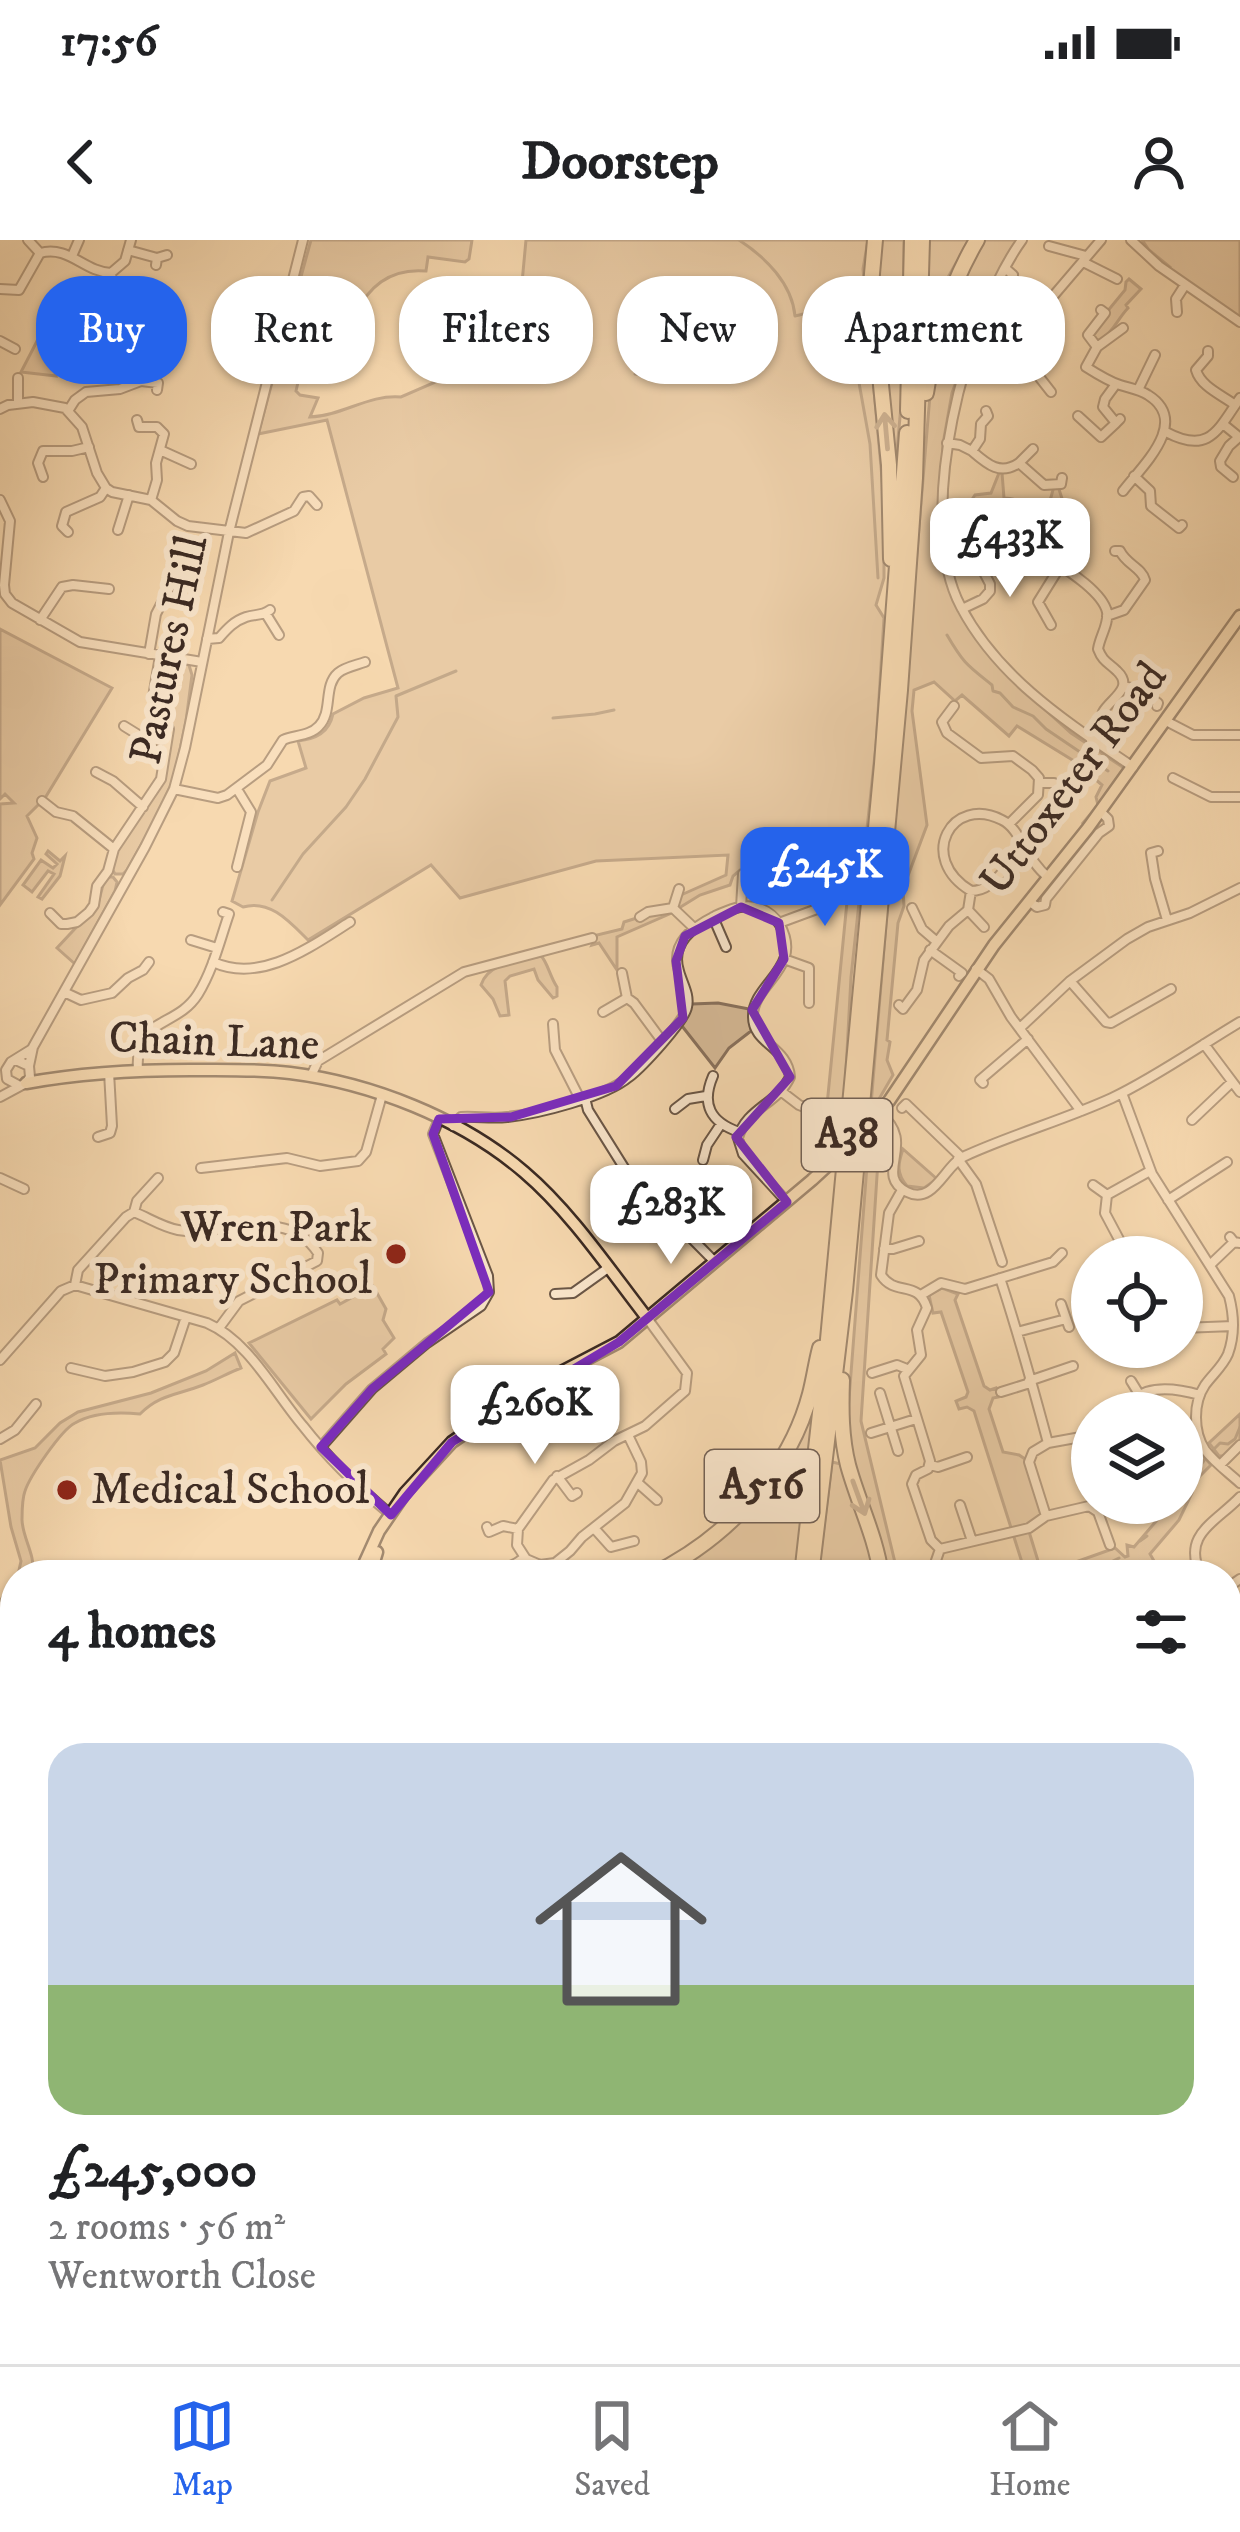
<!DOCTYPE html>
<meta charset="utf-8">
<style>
body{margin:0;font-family:"IM FELL DW Pica",serif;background:#f2f2f2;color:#202124;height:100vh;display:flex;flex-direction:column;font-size:45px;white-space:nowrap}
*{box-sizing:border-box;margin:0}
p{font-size:39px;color:#757577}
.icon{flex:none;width:66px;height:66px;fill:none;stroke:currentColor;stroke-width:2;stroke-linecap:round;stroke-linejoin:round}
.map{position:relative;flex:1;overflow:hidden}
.sheet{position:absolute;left:0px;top:1320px;width:1242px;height:804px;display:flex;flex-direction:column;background:#fff;border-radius:48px 48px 0 0;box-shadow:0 3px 9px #0004}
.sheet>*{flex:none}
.banner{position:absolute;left:36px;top:36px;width:1170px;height:108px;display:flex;gap:24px}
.tools{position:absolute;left:1071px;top:996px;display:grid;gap:24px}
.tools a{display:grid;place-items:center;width:132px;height:132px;border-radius:50%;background:#fff;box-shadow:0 3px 9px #0004;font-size:60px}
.price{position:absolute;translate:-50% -102px;padding:0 27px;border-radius:24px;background:#fff;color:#222;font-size:39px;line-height:78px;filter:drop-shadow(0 3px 6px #0008)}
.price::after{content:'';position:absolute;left:50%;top:72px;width:36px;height:27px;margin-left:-18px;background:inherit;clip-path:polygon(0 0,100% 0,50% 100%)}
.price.active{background:#2563eb;color:#fff}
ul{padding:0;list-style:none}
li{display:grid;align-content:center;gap:24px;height:636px;padding:0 48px}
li+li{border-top:3px solid #e0e0e0}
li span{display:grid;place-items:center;height:372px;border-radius:36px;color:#555}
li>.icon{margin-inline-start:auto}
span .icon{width:216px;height:216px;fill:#fffc;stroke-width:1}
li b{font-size:51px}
h2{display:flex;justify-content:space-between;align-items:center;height:144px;padding:0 48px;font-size:51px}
.chip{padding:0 42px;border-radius:48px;background:#fff;box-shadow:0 3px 9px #0004;font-size:42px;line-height:108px}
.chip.active{background:#2563eb;color:#fff}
.status{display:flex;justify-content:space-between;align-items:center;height:84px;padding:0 60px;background:#fff;direction:ltr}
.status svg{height:33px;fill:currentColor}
header{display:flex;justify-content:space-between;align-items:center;height:156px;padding:0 48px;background:#fff;font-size:54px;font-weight:800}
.tab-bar{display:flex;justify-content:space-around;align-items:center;height:168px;border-top:3px solid #e0e0e0;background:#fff;font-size:33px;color:#757577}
.tab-bar a{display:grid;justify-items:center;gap:6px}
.tab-bar .active{color:#2563eb}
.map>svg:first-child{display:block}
.green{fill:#d7bb98;stroke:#89725e;stroke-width:3}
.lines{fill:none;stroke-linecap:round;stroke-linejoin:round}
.stream{stroke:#85705b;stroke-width:3}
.minor-casing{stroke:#6a5646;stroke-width:12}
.major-casing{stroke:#3b2a23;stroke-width:15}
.highway-casing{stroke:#3b2a23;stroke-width:18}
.minor{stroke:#fae6cc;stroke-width:8}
.major{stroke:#f7d9b0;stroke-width:10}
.highway{stroke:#f7d9b0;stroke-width:14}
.major-bridge-casing{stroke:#3b2a23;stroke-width:15;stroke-linecap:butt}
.major-bridge{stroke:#f7d9b0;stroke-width:10}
.oneway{stroke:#99826a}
.marked{fill:none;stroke:#7b2cbf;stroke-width:9;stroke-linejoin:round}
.poi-dot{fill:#8f2418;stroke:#fae6cc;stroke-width:4.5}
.labels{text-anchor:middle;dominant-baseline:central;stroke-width:12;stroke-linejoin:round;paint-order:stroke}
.shield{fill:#fae6cc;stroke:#746256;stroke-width:3}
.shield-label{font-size:42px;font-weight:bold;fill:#3b2a23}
.street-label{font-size:45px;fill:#3b2a23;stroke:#fae6cc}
.poi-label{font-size:45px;fill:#3b2a23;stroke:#fae6cc;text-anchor:end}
</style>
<div class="status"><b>17:56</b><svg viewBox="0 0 49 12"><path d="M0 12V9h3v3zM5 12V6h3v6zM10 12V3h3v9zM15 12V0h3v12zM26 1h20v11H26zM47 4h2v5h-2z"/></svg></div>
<header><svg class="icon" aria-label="back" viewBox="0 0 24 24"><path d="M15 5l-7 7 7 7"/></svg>Doorstep<svg class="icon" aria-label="person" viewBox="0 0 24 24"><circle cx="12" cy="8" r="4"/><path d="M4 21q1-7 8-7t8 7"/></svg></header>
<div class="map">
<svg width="1240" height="2124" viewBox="0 0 1240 2124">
<rect width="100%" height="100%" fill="#f7d9b0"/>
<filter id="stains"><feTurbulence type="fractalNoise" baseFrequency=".00167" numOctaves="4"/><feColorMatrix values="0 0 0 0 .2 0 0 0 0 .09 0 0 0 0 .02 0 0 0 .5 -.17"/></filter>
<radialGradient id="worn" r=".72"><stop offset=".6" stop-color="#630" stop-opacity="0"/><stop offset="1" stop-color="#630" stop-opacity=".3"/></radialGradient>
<!-- green -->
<path class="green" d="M311,0H472L469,19L465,22L428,17L426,31C392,28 369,45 355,75L309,63L293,122L302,125L296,151L300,155L318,158L310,177C342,176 369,154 401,157L516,107L526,0H868L863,29L884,260V338L876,365L884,378L876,505L851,737L843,886L837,906L825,919L822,916L847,662L844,622L842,628L819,625L814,637L815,660L812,662L806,651L747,640V631L740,630L733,636L730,645L700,655L679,668L677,665L681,655L726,635L728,615L596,621L460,658L431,625L308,700C290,682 270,659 243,667L232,661L258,572L270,541L306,528L298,501C316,499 329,493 333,474L364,458L398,448L327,180L258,194Z
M881,0H904L902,155L897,210L893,209L877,43Z
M928,0H969L947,39L932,91L925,93Z
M983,0H1017L1002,24L988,57L952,153L943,204L939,298L942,324L961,373L1019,446L1071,493L1124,528V533L1086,585L1083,583L1098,565L1096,557L1102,545L1074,521L1017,486L1009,496L962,455L955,461L934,442L914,450L912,471L927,585L903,649L904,666L898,683L887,800L890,802L887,820L893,835L879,859L871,865L930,155C939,99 958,50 983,0Z
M1142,0H1240V79L1169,30L1150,13L1171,28L1149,10Z
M1129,39L1141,49L1126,65L1128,68C1116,81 1115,90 1100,101L1095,99L1092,90L1125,50L1126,42Z
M50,76L66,80L84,95L48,107L56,136L21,132Z
M999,233H1002L1004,258C1020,258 1036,271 1050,261L1054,246H1058L1064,265L1003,274L989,281L949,289V280H974L971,261L975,255L991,253Z
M0,389L112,448L45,558L27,576L37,598L32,613L34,619L0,665V564L14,563L5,554L0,559Z
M167,420L189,425L192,435L186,481L174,538L154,582L127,630L123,634H115L111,627L118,609L163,540L171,487L158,464L156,453L161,425Z
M48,611L60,621L65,616L60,636L42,659L38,657L54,634L48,631L32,652L23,645L41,620L53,628L57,624L46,614Z
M108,637H113L117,642L115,651L75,724L57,708L98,664L104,641Z
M662,670L674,672L617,697V730L599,703L592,705L597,695L622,689L624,682Z
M541,716C547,721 550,737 557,747V756L553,758L538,740L534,729L510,736L505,741L509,775L500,776L493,759L481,745C488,722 520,721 541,716Z
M718,763L749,769L751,791L729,808L715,828L682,786L692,764Z
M880,890L861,1181L898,1335H886L877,1290L854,1225L847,1185L869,900Z
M903,909L937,939L924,948L907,946C896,933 898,924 903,909Z
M373,1046L386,1069L383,1080L394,1098L383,1109L386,1114L346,1144L311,1179L249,1103L337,1060L340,1064Z
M942,1048L958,1054L955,1060L984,1146L990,1150L996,1148L998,1157L993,1158L989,1169L1003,1212L1019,1215L1025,1219L1042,1274L1040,1279L1027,1285L1042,1334L1115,1308L1125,1317L1128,1316L1127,1305L1134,1307L1158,1279L1155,1266L1158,1263H1182V1234L1200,1212L1211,1225L1195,1241L1192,1253L1179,1280L1150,1314L1162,1335H1026L974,1171L967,1167L959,1169L956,1161L966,1157L968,1152L941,1072L933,1073L929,1055Z
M235,1113L241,1128C228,1133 216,1140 203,1145C178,1155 160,1154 140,1174C119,1172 94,1172 75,1183C61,1190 30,1236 25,1251C22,1259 22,1272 22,1280C23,1300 35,1312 33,1335H18L21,1321L11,1287L0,1220L35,1208L60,1183L78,1172L151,1153L206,1131Z
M817,1147L798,1335H663L740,1279Z
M1240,1174V1203L1225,1216H1219L1209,1203Z
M832,1222L841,1224L870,1304L876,1335H818Z
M15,1349V1380H12L11,1406H15L8,1420L4,1418L0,1423V1378Z
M1227,1483L1240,1522V1555L1233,1558L1227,1553Z
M1240,1699V1882L1228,1884L1227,1892V1709Z
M399,2109H434L432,2113L439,2124H390L389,2115Z
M536,2109H597L589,2124H527Z
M609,2109H697L687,2124H600Z
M710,2109H806L817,2123L702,2124Z"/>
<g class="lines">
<!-- stream -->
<path class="stream" d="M739,0C765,17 792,43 795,76C814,72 830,64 847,76L870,204L878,338
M805,75L810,91
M635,134L662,139
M947,395C964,424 967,425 992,445L993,451L1000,453L1013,467L1033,476L1046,489L1108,531
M553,478L595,474L614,470
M272,660L303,614L346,567L365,539L398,477L396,456L456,431
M1213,1210L1220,1203L1228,1204L1235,1199L1240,1187
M1182,1260L1186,1256L1187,1244L1205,1219
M1168,1272L1179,1263
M1140,1301L1147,1296
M1075,1335L1093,1331L1119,1318
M1227,1539L1240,1534
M669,2124L683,2109"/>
<!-- minor casing -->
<g class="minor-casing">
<path id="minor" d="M28,0L40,13
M1022,0C966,78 913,278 961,367C999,439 1067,482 1133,527
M1131,0L1159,26L1240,82
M1049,6L1086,16
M128,10L157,18
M40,13C69,5 84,32 111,33L125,21L131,0
M72,16L79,0
M1083,22L1117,39
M156,25L157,18L167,15
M1005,28L1013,35L1010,42
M111,33L115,64L155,74L158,81L155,94
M0,49L19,50L40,13
M224,64L225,70L266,71L283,76
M1177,72L1176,59L1185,45
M1049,73L1043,68L1101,0
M979,89L1002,104L1017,121L1033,129L1051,152
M95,94L104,74L115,64
M0,101L15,109
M1097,107L1088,95L1105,73L1101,70
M1208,111V116L1196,130C1201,147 1222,155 1235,165
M18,138V163
M1116,144L1105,159L1103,167L1116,183L1120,179
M1138,150L1155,115
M0,169L8,165L33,162L65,168L82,187L97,233L106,248L112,252L151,260L177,281L188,286L246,293L294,271L303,257L309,256L317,265
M68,171L75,160L86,152L120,149L141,141L158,143L157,150
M1078,176L1101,197L1116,183
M137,180L139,187H157L164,194L156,223L157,240L151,260
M1223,184L1239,197L1229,206L1220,221L1221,227L1233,237
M1166,192C1209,215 1218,190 1240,158
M947,203L960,205L972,211L980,199L981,184L988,176L986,171
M160,210L191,224
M972,211C987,224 1000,236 1019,223L1044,245L1061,244L1062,238
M1019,223L1033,209
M1134,236L1150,251L1151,266L1179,288L1182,285
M43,237L38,223L43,211H72L89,207
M1123,251C1142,226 1191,182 1148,155C1139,149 1129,148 1120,145C1108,141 1097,134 1086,127L1097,107L1123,88
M0,260L10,281L4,345L5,354L12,363L80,402L202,422
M118,290L129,255
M68,292L62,286L66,272L100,257L106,248
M1020,297C1040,315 1101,345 1107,372C1109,384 1100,396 1098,409C1103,422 1108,422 1117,431C1135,448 1110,459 1103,472C1099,482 1098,490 1091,500
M962,369L983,359L990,351V344L977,319
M266,374L279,395
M1107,376L1124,370L1145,340C1142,328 1126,324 1120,311H1115
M40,380L62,347L73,345L109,349
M1051,385L1038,362L1061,325L1081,307V291
M207,399L219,398C227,389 234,381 246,377C256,374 262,376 270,370
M149,414L156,374L171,345
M1123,446L1140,450L1158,463L1157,466
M954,466L942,482L947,493L981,518L1013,516L1032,530L1039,538L1038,555L1009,584
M1166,481L1193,495H1240
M124,486L145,499L166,501
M96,532L113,541L143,567
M1173,538L1211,557H1240
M1040,543H1054L1070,555L1067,560
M174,549L218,558L227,555L267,525L283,500C295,495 310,496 319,486C333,472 323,446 338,433C345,427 357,425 365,422
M237,549L251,572L237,627
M42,561L56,572L73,576L114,609
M1158,611L1151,613L1155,639L1167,680
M1026,612C1003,622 997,651 971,651C916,618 952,554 1002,580C1021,589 1026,620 1048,637
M1030,662L1037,667L1045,665L1046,659L1099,593L1109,586L1108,579L1101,572
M741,667L743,634
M673,668L679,649
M912,668L922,689L936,701
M968,670L984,687
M50,673L61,684H67L77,682L89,672L94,665L97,646L108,631L114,609L161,539L169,489L153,457L160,416
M640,677L648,672L673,668L694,688
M713,677L726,707
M779,683L817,669L816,665
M191,700L217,708
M930,710L962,733L959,736
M784,719L809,728V763
M213,722C261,744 310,707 350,682
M976,729L989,739L1011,777L1081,871
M622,733L627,758
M1070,741L1106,782L1111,783L1171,749
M64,752L81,760L112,753L128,738L143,730L149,722
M899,765L903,769L917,750L924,720L949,686L968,670L971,651
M603,772L627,758L634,763L662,801
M553,784L555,810L580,859
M1020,788L1070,741L1127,699L1148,687L1190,673L1240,648
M1204,804L1240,852
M29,826L33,807L145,607L174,549L185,508L229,292L303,0
M138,830C134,776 176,789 198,754C213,730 220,700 229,674L223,672
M311,836L318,821L464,732L592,698
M713,836C701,864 710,882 739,892
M983,843L980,840L1028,799
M18,845L7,839L6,830L11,822L32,809
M782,852L799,865L809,869
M1122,853L1152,934L1229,1056C1234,1075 1235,1095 1228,1114C1223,1126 1213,1134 1205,1145C1193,1163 1193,1191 1205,1210C1214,1222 1229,1233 1240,1243
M0,857L26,843L30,837L29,826L16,820
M585,858L588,870L628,934L714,1021
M902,868L906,864L961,917
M675,869L688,859L706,856
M879,873C919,903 872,934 907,952C934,966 945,924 965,916C1013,894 1064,880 1112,858C1156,837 1198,807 1240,782
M1192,880L1232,842
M453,886L461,877C477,876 492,879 507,877C538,874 605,857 629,837C642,827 685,781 687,767C690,754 682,743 679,731C670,703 693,687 715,676C728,670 744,663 759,668C768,671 776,678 780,685C804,729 752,743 753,777C753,804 788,807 790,837C778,864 746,868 738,898L743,914L787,962
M98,897L110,893L112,886L109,832
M958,919L976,944L1002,1022
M703,920L707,905L721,884
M201,928L287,918L320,926L358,921L366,912L382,855
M0,938L24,949
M1093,945L1107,955
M902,950L889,973L881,1035C895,1057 918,1039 927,1068L917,1090L921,1115L904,1136L930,1221L928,1229L916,1235L912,1244L931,1300L940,1309
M1168,960L1227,922
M134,972L137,961L158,938
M1230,997L1234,1002L1240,1003
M884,1009H893L919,1001
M1111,1017L1118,1013L1122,1005L1105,973L1107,955L1150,931
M1211,1024L1234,1002
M1000,1038C1018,1093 1033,1147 1048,1203L1033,1212L1029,1222L1046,1276
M75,1045L78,1030L126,977L134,972C149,978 162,987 178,990C225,998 286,964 318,1013L317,1021L239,1061L219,1088
M555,1054L573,1053L608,1028
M921,1055L941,1043L965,1049L1053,1022L1062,1013
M1061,1064L1069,1087
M1182,1088L1233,1086
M1017,1092L1066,1079
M0,1120L61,1051L75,1045L207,1083C249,1101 274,1152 303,1186C328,1218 359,1248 390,1274
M71,1128L105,1136L133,1132L165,1122L174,1113L186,1077
M872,1133L897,1125L907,1129
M1029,1141L1073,1126
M1131,1141L1139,1154
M1001,1152L1030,1143
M880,1153L898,1211
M1132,1173L1134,1159C1151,1144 1179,1149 1200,1155
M871,1193L916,1179
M628,1195L641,1222L642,1233L625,1263L582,1297L570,1311L555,1323L540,1325L526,1319L517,1305L518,1289L553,1240L589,1220L614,1201L645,1186L685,1151L687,1133L647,1078
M0,1199L15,1190L36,1164
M1048,1203L1092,1195
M321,1207L372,1149L427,1103L481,1066L489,1052L488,1036L433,894L439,879
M930,1225L938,1227L967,1217
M1220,1225L1240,1205
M557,1236L572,1256L577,1253
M639,1244L657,1260
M960,1265L972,1301
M487,1287L489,1292L503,1286L518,1289
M594,1288L611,1307L634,1301
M940,1309L1029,1288L1046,1276L1089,1266L1098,1272L1110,1305
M560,1320L570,1333L581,1332L580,1327
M462,1335C488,1325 499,1337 524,1318
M931,1335L940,1309
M1201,1335C1181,1295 1215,1283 1240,1257
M1227,1348L1240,1339
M0,1371L15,1344
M1227,1380L1240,1399
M0,1503L15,1507
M0,1563L5,1564
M1227,1924L1231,1916
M1227,1948L1240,1947
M1227,2005H1240
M1232,2061L1237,2037
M0,2072L15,2068
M1227,2105L1240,2110
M70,2109L72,2124
M871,2109L883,2124
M949,2109L951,2114L957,2113
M1029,2109L1040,2124
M1138,2109L1167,2124
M278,2124L282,2109
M339,2124V2109
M826,2124L846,2109
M1195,2124L1203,2109"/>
</g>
<!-- major casing -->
<g class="major-casing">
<path id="major" d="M26,843C81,833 133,830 190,830C223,830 257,829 290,833C371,843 461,878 524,932C571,972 609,1029 647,1078
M872,880L889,861L994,705L1088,588L1240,376
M359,1335L379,1291L405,1253L452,1202L529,1149L619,1102L812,940L838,916
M370,1335L377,1312
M0,1899L15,1871
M0,1922L15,1894"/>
</g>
<!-- highway casing -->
<g class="highway-casing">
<path id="highway" d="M875,0L871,45L889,225L891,319
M926,153C934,99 949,47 977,0
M908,171L912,0
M842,1140C841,1169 841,1197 848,1225C858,1262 876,1297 881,1335
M652,1335C724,1300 789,1234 810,1154C814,1139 816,1123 820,1108
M802,1335L827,1110L882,524L907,193
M811,1335L845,1051L900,450L915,238L922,0
M0,1693L15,1711
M0,1707L15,1728
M156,2109L166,2124
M595,2124L603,2109
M694,2124L703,2109"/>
</g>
<!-- minor -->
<use href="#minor" class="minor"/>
<!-- major -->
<use href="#major" class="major"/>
<!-- highway -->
<use href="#highway" class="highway"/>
<!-- major-bridge casing -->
<g class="major-bridge-casing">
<path id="major-bridge" d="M838,916L872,880"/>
</g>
<!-- major-bridge -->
<use href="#major-bridge" class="major-bridge"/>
</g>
<!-- one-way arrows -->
<defs><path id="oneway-shaft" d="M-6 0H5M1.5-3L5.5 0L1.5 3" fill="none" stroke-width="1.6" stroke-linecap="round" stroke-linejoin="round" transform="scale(3)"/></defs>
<g class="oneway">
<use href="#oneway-shaft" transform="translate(886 191) rotate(-95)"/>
<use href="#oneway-shaft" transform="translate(859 1258) rotate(70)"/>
</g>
<!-- marked area -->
<path d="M0 0H1240V2124H0ZM741,667L779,683L784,719L752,770L790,837L736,897L787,962L619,1102L452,1202L391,1275L321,1207L372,1149L489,1052L433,894L439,879L511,877L616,846L683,778L676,721L685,696Z" fill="#f7d9b0" fill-opacity=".55" fill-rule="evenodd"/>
<path class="marked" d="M741,667L779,683L784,719L752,770L790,837L736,897L787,962L619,1102L452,1202L391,1275L321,1207L372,1149L489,1052L433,894L439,879L511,877L616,846L683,778L676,721L685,696Z"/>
<!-- markers -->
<g class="poi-dot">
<circle cx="396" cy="1014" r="12"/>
<circle cx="67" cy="1250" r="12"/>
</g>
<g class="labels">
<!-- shield labels -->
<g class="shield">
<rect x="802" y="859" width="90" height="72" rx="9"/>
<rect x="705" y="1210" width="114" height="72" rx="9"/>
</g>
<g class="shield-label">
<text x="847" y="895">A38</text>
<text x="762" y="1246">A516</text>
</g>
<!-- street labels -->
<g class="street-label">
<text transform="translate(170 410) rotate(-78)">Pastures Hill</text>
<text transform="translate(1074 539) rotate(-53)">Uttoxeter Road</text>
<text transform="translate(214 802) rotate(2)">Chain Lane</text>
</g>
<!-- poi labels -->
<g class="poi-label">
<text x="372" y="988">Wren Park<tspan x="372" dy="52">Primary School</tspan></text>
<text x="91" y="1250" text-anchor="start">Medical School</text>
</g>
</g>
<rect width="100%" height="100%" filter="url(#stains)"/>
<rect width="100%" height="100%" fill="url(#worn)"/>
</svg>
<div class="tools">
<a><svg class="icon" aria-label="locate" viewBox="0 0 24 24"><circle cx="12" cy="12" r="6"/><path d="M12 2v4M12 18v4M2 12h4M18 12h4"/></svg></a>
<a><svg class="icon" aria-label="layers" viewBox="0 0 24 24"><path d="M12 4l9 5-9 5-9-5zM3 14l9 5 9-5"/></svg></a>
</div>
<b class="price" style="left:1010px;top:360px">£433K</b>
<b class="price active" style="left:825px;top:689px">£245K</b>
<b class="price" style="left:671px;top:1027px">£283K</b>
<b class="price" style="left:535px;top:1227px">£260K</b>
<div class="banner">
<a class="chip active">Buy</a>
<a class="chip">Rent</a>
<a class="chip">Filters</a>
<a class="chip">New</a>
<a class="chip">Apartment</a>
</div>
<section class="sheet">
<h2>4 homes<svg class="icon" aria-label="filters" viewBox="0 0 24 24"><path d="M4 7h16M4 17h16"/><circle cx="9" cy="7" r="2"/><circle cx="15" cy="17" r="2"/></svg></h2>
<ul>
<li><span style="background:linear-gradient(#c9d6e8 65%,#8fb573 0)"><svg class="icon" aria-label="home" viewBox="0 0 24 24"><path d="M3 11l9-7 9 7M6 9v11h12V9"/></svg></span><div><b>£245,000</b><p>2 rooms · 56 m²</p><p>Wentworth Close</p></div></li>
</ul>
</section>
</div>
<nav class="tab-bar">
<a class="active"><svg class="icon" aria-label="map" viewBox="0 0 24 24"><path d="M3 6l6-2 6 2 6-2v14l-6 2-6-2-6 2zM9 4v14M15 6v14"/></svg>Map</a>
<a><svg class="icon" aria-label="saved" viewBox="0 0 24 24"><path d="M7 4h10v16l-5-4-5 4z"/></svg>Saved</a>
<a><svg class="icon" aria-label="home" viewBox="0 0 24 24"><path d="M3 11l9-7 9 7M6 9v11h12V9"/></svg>Home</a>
</nav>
